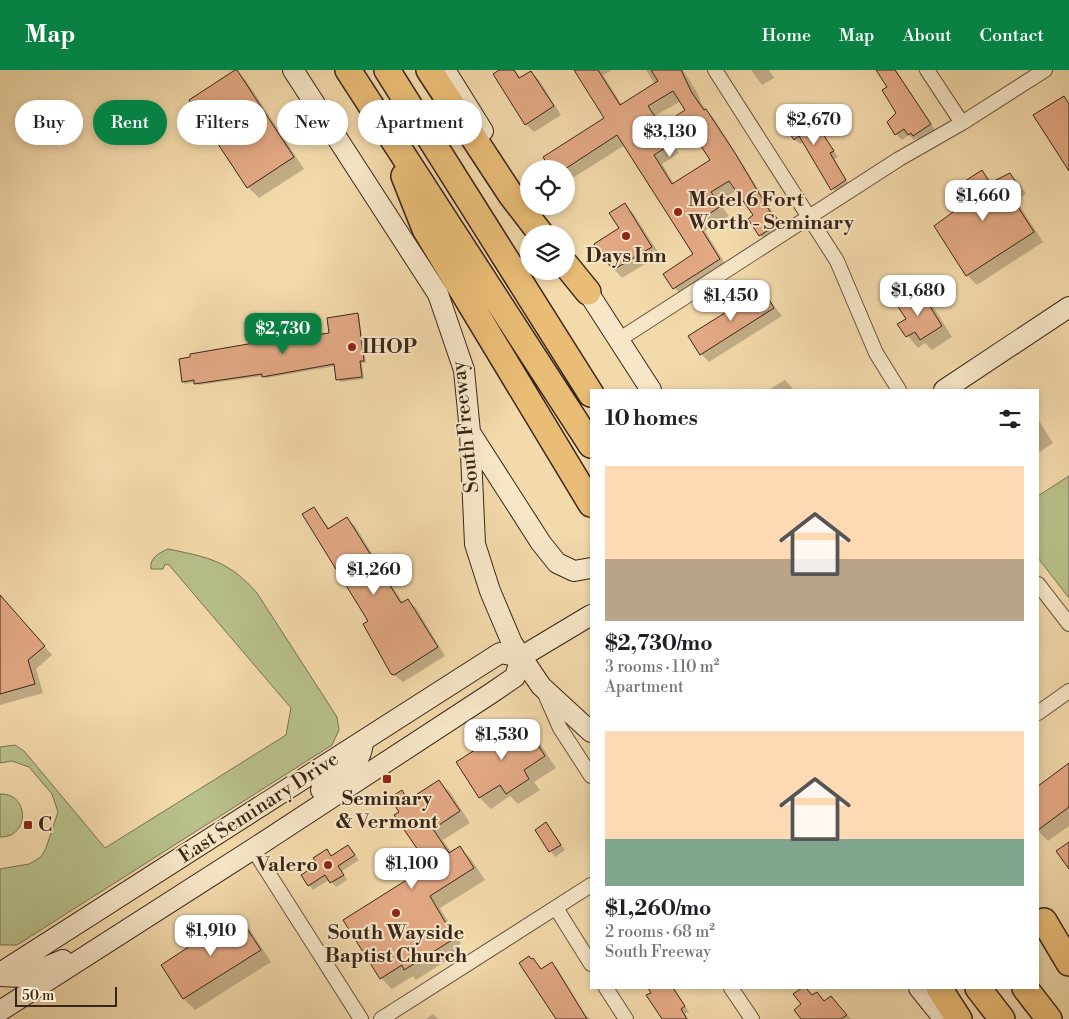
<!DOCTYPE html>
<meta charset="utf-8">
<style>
body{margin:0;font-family:"Libre Bodoni",serif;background:#f2f2f2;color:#202124;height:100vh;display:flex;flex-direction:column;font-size:19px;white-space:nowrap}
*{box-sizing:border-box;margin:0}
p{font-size:16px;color:#757577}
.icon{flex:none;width:28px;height:28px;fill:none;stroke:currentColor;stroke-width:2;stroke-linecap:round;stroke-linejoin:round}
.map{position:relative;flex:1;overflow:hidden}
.drawer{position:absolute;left:590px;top:319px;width:449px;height:600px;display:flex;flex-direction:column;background:#fff;border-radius:0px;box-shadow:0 2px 8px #0003}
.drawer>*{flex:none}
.banner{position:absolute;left:15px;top:30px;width:475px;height:45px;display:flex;gap:10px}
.fabs{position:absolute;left:520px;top:90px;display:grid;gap:10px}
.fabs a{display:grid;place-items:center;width:55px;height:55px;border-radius:50%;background:#fff;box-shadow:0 2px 8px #0003;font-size:25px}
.scale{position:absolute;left:15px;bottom:12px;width:102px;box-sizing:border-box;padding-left:5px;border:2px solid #3a251b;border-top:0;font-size:14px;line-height:18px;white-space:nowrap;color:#3a251b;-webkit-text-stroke:4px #f7e7c8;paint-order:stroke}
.price{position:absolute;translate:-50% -42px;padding:0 11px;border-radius:10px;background:#fff;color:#222;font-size:16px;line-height:32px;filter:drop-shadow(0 1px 2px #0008)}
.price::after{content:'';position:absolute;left:50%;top:30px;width:15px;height:11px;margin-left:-8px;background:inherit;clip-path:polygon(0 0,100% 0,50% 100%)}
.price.active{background:#0b8043;color:#fff}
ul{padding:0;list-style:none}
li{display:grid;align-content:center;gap:10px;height:265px;padding:0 15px}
li span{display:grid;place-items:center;height:155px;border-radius:0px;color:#555}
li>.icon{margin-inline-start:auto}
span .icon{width:90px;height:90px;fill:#fffc;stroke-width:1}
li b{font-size:21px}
h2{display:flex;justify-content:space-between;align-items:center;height:60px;padding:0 15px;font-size:21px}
.chip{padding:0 18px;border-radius:22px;background:#fff;box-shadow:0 2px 8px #0003;font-size:18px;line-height:45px}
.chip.active{background:#0b8043;color:#fff}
header{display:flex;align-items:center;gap:30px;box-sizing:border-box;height:70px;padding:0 25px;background:#0b8043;color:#fff}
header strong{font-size:24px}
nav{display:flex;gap:28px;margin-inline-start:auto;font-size:18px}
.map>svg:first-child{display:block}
.green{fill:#b8c08b;stroke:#797253}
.shadow{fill:#0003;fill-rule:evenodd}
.building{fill:#e3a984;stroke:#3a251b;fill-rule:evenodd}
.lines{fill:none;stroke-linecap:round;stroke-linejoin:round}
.minor-casing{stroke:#68523f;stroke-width:16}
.secondary-casing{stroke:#3a251b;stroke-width:22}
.motorway-casing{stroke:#3a251b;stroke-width:28}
.minor{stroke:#f7e7c8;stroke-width:14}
.secondary{stroke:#f7e7c8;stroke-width:20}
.motorway{stroke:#eabd76;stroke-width:25}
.poi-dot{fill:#8f2418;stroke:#f7e7c8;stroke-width:2}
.labels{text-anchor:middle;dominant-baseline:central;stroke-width:4;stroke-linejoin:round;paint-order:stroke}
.poi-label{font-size:20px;font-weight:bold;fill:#3a251b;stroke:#f7e7c8;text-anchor:start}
.street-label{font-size:20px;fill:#3a251b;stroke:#f7e7c8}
</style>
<header>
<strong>Map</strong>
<nav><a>Home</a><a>Map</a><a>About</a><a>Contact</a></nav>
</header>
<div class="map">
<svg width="1069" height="949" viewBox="0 0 1069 949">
<rect width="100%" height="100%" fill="#f3daab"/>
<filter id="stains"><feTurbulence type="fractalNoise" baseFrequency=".004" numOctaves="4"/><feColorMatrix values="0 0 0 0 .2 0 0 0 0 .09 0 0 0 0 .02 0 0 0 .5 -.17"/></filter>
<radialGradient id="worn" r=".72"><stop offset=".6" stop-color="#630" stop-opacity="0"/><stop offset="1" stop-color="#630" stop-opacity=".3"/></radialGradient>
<!-- green -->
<path class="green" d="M1069,406V528L1038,488V426Z
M168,479C208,487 229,491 257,523L337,647L339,660L332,675L17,875H0V799L29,794L41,787L46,778L58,742L52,724L29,697L12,691L0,693V677L15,675L24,681L105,778L286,665L291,638L169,495L165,494L163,499H151C149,488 159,483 168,479Z
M0,724C30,723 30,768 0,767Z"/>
<!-- shadow -->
<path class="shadow" d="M236,0L247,12L304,99L259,128L248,117Z
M502,0H515L521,9L531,2L539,10L561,45L534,62L526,54Z
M575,0H612L603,5L622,35L655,15L646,0H683L698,24L701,33L715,50L775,146L788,162L769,174L760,165L755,145L737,120L719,132L729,146L705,161L728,198L683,228L664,204L694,185L625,75L566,112V99H552L606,48ZM681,31L687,41L663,56L656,45ZM693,62L712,90L674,114L662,94L679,83L674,76Z
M751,0H769L774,8L762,15Z
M877,0H896L935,60L919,70L917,68L914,70L909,65L902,70L896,64L888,52L898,43L888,17Z
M797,37L818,68L823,65L838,87L834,89L850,116L837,124L804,72L800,74L794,69Z
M982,102L993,113L1010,104L1020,114L1026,124L1016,130L1043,172L977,215L967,205L966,134Z
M624,135L633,143L660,185L622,208L614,199Z
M762,221L782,246L709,292L701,284Z
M920,222L931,233L952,267L932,280L925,273L918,278L899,255L908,249Z
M357,244L359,247L366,293H362L364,309L340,312L336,296L266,308L263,306L198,315L195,312L185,314L183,312L330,264Z
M785,310L794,320H768Z
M1038,349L1053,373L1038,383Z
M313,438L330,459L346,448L355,456L403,533L407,530L416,538L445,586L403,612L392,603Z
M0,525L52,585L36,599L43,623L0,635Z
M522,652L533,663L556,698L534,712L540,720L518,734L510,726L491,739L480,728L458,693Z
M1069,695V756L1048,771L1038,761V718Z
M439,711L450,722L470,753L443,770L452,783L460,778L471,789L485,810L440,838L461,873L459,875L462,881L416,910L413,906L392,919L381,908L430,796L401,743L402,722L410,730Z
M546,754L565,780L555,787L536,760Z
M348,776L359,790L342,801L347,810L336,817L329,810L313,820L309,815L327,780L332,786Z
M238,847L249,858L271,892L195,940L184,929Z
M533,889L542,899L551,893L557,898L586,946L591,949H559L532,890Z
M649,918H674L689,942L685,944L688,949H663Z
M805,918L813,926L817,923L825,932L831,927L851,949H803V934L795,924Z
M433,944L438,949H426Z"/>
<!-- building -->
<path class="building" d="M235,0H237L294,87L247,118L189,30Z
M499,0H514L519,8L531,1L554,36L525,55L493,4Z
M574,0H598L620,35L658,11L651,0H681L692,23L704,40L706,39L735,83L772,145L774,144L780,153L759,166L748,149L753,145L729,111L711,122L721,136L697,152L720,189L673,219L663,204L693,184L617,65L565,99H550L543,87L604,48ZM673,21L685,40L661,56L648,36ZM686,53L710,90L672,114L654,85L671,74L666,66Z
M876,0H895L931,54L913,66L911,63L908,65L904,59L895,65L887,52L896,43L882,20L887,17Z
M1064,26L1069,34V101L1033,45Z
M797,35L817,67L823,64L834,81L830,83L846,110L831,120L799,66L794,70L779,47Z
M982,100L990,113L1010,103L1017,114L1007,120L1034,162L966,206L934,156L964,134L956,117Z
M625,133L652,177L613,200L594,174L619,158L609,143Z
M763,219L774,238L700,285L688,266Z
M920,220L942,256L920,270L915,262L906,267L897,254L906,249L897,235Z
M358,243L364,291H360L362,307L336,310L334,294L262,307V304L194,314V310L182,312L179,289L190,287V284L289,267V269L329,263L327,248Z
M314,437L328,459L347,447L401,533L408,529L438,577L394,605L391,604L363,554L368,551L302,444Z
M0,525L45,576L28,590L35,614L0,624Z
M522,650L545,686L524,700L529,709L506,724L500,715L479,728L456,692Z
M1069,693V737L1038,760V716Z
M439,710L460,741L433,759L449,783L460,776L474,798L430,826L451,862L448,864L452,870L404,900L402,895L380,909L343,850L429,796L394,745L399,742L390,728L402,720L408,730Z
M546,752L561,775L549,782L535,760Z
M1069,772V799L1056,781Z
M348,775L355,785L338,796L344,805L330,813L325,805L308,816L301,805L318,794L313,788L327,779L331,786Z
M238,845L261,880L183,929L161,895Z
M529,886L531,889L533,888L541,899L552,892L587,949H556L519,893Z
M648,918H673L685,936L681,939L687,949H662L646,925L651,923Z
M802,918H806L812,925L817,922L824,931L831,926L847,945L841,949H801L794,940L801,934L793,924Z"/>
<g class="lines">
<!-- minor casing -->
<g class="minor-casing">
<path id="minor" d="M715,0L837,191L876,283L899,320
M927,0L962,53
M620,269L899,89L962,53L1045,0
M1038,514L1069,554
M545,624L560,658L591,706
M1038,643L1069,621
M253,779L361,949
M556,838L591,894
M606,918L626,949
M731,918L752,949
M381,949L591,815"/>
</g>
<!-- secondary casing -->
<g class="secondary-casing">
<path id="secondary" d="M293,0L438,224L464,300L470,362L475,474L490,521L512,573L541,616L591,662
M445,0L483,61
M580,210L651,320
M944,320L1069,237
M471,364L541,473L557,493L574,501L591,498
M321,720C340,706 362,697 363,671
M0,903L500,583L521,587
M0,906L22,907L63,890
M919,918L944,949
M0,941L253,779L490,624L515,607L521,587L591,545"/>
</g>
<!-- motorway casing -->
<g class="motorway-casing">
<path id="motorway" d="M348,0L591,375
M387,0L591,324
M429,0L511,125L541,164
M404,106L425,159L591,434
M566,195L588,222
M1044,851L1069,893
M939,918L959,949
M978,918L1002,949
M1025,918L1049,949"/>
</g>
<!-- minor -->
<use href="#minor" class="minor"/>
<!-- secondary -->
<use href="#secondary" class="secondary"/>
<!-- motorway -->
<use href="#motorway" class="motorway"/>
</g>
<!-- markers -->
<g class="poi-dot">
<circle cx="678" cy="142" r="5"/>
<circle cx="626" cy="166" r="5"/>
<circle cx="352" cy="277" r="5"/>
<rect x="382" y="704" width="10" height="10" rx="2.5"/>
<rect x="23" y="750" width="10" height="10" rx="2.5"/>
<circle cx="328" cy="795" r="5"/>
<circle cx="396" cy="843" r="5"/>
</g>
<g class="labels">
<!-- poi labels -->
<g class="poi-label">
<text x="688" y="130">Motel 6 Fort<tspan x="688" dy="23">Worth - Seminary</tspan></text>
<text x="626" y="186" text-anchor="middle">Days Inn</text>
<text x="362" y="277">IHOP</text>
<text x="387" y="729" text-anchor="middle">Seminary<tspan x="387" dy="23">&amp; Vermont</tspan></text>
<text x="38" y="755">C</text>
<text x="318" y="795" text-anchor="end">Valero</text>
<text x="396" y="863" text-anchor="middle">South Wayside<tspan x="396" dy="23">Baptist Church</tspan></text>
</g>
<!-- street labels -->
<g class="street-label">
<text transform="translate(466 357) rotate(-96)">South Freeway</text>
<text transform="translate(259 738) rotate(-33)">East Seminary Drive</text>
</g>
</g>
<rect width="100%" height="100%" filter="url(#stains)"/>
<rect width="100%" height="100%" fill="url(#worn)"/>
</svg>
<div class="fabs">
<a><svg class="icon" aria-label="locate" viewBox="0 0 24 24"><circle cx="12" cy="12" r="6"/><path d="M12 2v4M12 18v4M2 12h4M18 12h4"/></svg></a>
<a><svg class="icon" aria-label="layers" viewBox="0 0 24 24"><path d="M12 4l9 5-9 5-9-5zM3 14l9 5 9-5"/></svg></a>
</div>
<div class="scale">50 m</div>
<b class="price" style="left:814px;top:76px">$2,670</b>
<b class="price" style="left:670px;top:88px">$3,130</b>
<b class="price" style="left:983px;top:152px">$1,660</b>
<b class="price" style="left:918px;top:247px">$1,680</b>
<b class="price" style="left:731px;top:252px">$1,450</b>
<b class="price active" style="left:283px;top:285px">$2,730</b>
<b class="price" style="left:374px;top:526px">$1,260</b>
<b class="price" style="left:502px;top:691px">$1,530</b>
<b class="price" style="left:412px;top:820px">$1,100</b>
<b class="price" style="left:211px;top:887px">$1,910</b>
<div class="banner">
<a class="chip">Buy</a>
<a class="chip active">Rent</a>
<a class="chip">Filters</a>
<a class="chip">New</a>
<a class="chip">Apartment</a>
</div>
<section class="drawer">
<h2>10 homes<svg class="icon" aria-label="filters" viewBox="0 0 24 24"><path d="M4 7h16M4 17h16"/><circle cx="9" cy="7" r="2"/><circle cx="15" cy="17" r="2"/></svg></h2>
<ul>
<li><span style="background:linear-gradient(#ffd9b3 60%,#b9a48a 0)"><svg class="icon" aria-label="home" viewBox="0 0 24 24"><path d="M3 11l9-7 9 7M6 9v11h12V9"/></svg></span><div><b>$2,730/mo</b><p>3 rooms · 110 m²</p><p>Apartment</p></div></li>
<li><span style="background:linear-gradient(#ffd9b3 70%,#7fa58c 0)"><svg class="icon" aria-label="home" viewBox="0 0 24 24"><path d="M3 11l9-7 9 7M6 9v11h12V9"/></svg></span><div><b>$1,260/mo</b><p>2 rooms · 68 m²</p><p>South Freeway</p></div></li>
</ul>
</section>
</div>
